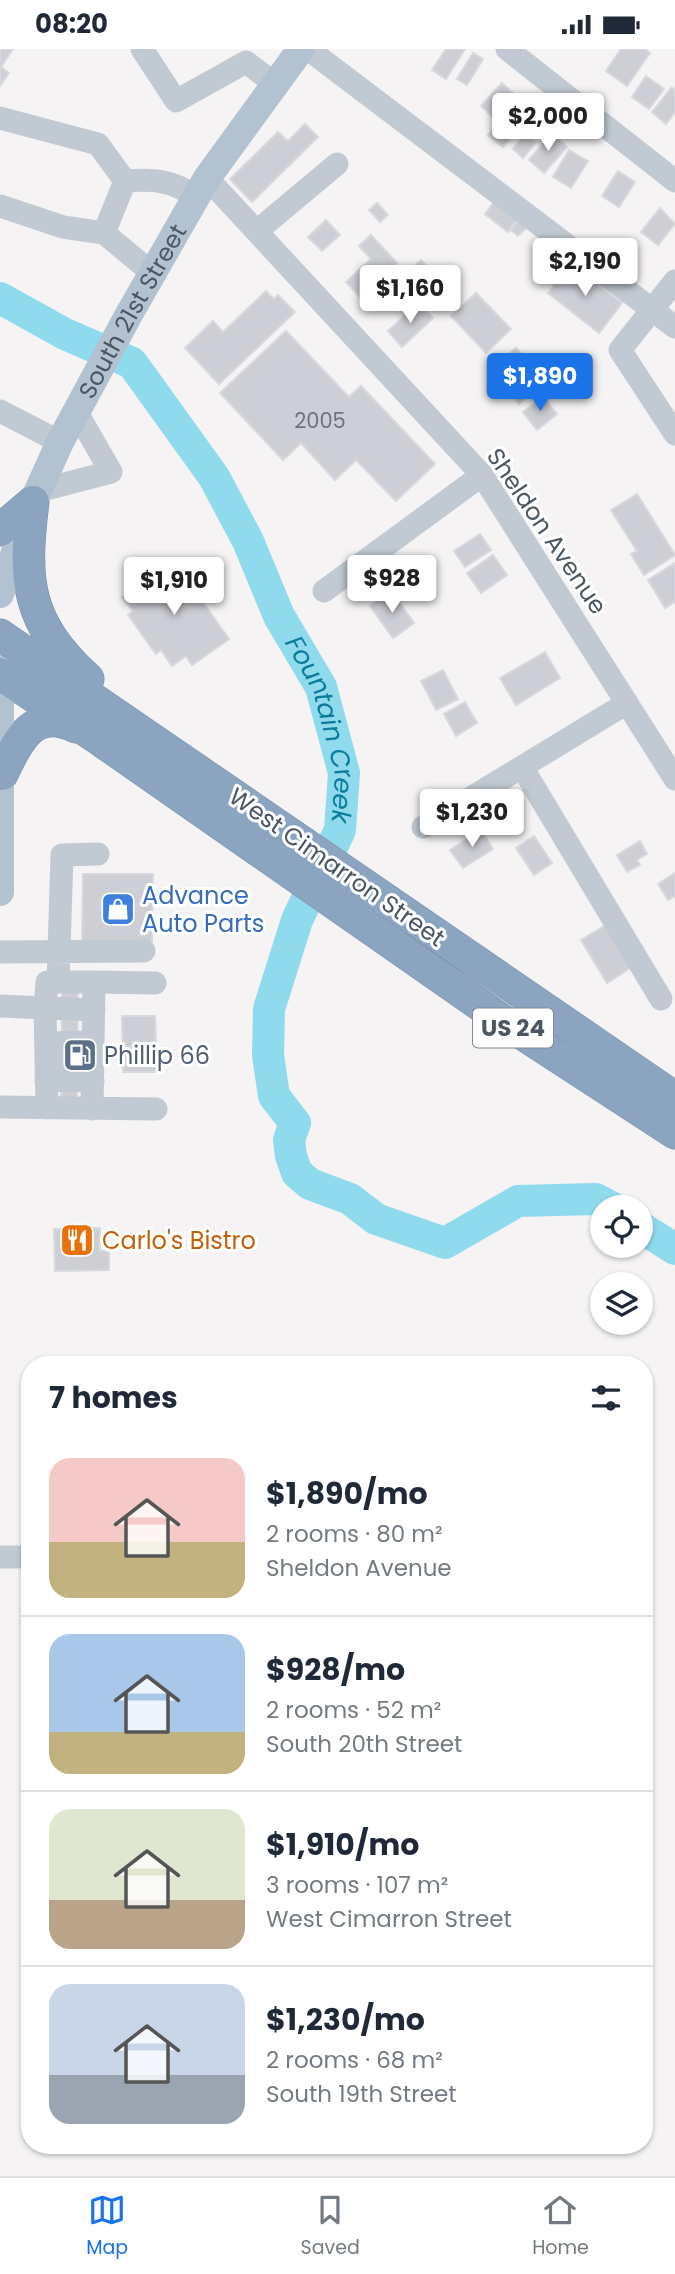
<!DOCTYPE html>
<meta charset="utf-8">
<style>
body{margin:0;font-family:Poppins,sans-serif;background:#f2f2f3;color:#1f2937;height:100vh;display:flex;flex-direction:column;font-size:26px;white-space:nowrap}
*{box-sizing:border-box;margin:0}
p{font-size:23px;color:#747a83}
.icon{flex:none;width:38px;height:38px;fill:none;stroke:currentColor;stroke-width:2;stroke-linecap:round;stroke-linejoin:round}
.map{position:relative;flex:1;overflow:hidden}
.details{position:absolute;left:21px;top:1307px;width:632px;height:798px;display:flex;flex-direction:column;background:#fff;border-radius:28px;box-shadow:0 2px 5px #0004}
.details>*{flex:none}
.buttons{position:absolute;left:590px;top:1146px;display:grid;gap:14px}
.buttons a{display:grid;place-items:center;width:63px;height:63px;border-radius:50%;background:#fff;box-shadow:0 2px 5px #0004;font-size:35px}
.price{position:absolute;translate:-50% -60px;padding:0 16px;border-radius:7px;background:#fff;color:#222;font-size:23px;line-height:46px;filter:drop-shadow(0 2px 4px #0008)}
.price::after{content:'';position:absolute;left:50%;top:42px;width:21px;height:16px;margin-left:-10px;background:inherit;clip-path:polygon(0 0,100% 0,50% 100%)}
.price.current{background:#1a73e8;color:#fff}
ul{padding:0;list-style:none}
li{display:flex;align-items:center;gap:21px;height:175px;padding:0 28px}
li+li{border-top:2px solid #e0e1e3}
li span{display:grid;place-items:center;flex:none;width:196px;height:140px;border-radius:21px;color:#555}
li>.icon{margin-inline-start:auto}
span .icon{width:84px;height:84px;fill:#fffc;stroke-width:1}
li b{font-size:30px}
h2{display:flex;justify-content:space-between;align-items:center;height:84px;padding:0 28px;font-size:30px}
.status{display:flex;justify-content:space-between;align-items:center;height:49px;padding:0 35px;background:#fff;direction:ltr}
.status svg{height:19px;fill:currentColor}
.dock{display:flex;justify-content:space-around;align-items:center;height:98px;border-top:2px solid #e0e1e3;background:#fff;font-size:19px;color:#747a83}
.dock a{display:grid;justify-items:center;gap:4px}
.dock .current{color:#1a73e8}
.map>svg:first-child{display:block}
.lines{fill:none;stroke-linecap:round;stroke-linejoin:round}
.river{stroke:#90daee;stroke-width:32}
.building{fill:#cdcfd5;stroke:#d7d9de;stroke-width:2}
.highway-casing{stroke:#7690ad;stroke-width:33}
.minor{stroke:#c1cad2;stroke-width:23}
.major{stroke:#b3c2d1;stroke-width:28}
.highway{stroke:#8ba5c1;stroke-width:32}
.labels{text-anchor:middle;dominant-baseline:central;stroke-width:6;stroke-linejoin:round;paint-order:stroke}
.number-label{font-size:21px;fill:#6b747e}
.shield{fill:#fff;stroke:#808990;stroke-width:2}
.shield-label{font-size:23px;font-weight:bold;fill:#4a5661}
.street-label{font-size:24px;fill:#4a5661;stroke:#fff}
.shop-label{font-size:24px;fill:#366cbe;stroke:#fff;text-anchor:start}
.service-label{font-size:24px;fill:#4e5e75;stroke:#fff;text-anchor:start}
.food-label{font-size:24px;fill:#c56008;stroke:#fff;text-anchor:start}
.water-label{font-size:26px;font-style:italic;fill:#0c7c9b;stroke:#fff}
</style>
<div class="status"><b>08:20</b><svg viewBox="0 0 49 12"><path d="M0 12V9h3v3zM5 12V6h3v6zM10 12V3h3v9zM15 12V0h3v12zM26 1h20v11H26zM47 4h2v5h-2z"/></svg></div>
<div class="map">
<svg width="675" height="2127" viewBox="0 0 675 2127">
<rect width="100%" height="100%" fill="#f5f3f3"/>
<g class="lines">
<!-- river -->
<g class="river">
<path id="s1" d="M0,249L65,285L132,314L214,428L248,492L279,567L321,638L344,724L340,781L297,871L269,960L268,1006L274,1047L295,1074L289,1091L291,1107L297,1124L310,1135L350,1150L376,1170L445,1194L518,1152L596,1150L611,1158"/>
<path d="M640,1178L675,1200"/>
</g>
</g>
<!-- building -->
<path class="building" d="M0,0H13L1,18L9,24L0,37Z
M446,0H465L446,30L432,21Z
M621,0H645L650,4L627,37L606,22Z
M473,4L483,10L467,36L457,30Z
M646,27L664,40L649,60L632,48Z
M502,34L517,48L496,71L481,57Z
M672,38L675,41V63L666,75L652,63Z
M516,53L531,65L503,98L488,86Z
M305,75L318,88L252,153L230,130L278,83L288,92Z
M552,84L567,98L544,124L529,111Z
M525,85L536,93L523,109L513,100Z
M569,101L588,112L571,139L553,128Z
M618,122L635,133L619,158L602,147Z
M497,149L520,167L508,183L485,165Z
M377,154L388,166L380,173L369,161Z
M660,159L675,175L658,196L641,183Z
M326,171L340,186L322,202L308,188Z
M519,171L527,178L518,187L511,181Z
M371,186L397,214L360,248L346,233L371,210L359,197Z
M558,205L569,214L553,235L542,226Z
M421,211L431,221L409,242L399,232Z
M571,214L622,254L599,284L548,244Z
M266,242L274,250L278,246L295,263L219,335L185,299L213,272L223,283Z
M476,244L511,280L486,304L451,267Z
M418,254L433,269L402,298L388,282Z
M286,282L349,348L361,337L435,415L396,452L356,411L335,431L301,394L283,411L220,344Z
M516,299L546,333L519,355L490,321Z
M543,348L557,365L537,381L523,363Z
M637,445L675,506L644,526L631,505L637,502L611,461Z
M480,485L491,501L465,518L454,502Z
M493,506L507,526L481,544L467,524Z
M419,507L427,516L416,526L407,517Z
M174,512L229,590L192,616L186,607L172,617L161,601L156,605L128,566L133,562L122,548Z
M675,514V553L665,559L648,531Z
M391,542L414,574L393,589L370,557Z
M545,603L560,629L516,656L500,629Z
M443,621L458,650L436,661L421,632Z
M465,653L477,674L456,687L444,665Z
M481,781L493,800L463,819L450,801Z
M534,787L552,814L534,826L516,799Z
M640,792L647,805L637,811L640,816L627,823L617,806Z
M675,824V847L668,851L658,835Z
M83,825H153L152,894H82Z
M609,874L635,916L607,934L581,891Z
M62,941H78L77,1051H61Z
M122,967H155L157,1023H123Z
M100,1179V1202L109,1201V1221L55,1222L54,1180Z"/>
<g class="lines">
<!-- highway casing -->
<g class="highway-casing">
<path id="highway" d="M33,453C23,532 26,573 88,630
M0,481L33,453
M0,586L675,1049
M0,625L96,688L509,976L675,1084
M2,725C19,690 33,658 76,678"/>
</g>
<!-- minor -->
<path class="minor" d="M142,0L176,52L246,13L275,35
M308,0L675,278
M507,0L675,132
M0,69L98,95L125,132
M207,129L482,426L675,730
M0,157L63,178L104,184
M257,182L337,115
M152,224L104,184L125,132C154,130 172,131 196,148
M675,232L620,301L675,385
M0,362L60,393
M38,442L111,423L76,362
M324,542L482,426
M522,718L661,950
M423,778L627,654
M0,903L144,902
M58,933L62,806L98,805
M94,933L155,934
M0,957L45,959L47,933H94L92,1060
M46,994L93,993
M46,1015L93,1014
M46,1031L93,1032
M0,1058L156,1060
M47,1059L45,959L94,961
M0,1508H30"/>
<!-- major -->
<g class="major">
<path id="s2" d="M0,545L33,453L60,393L128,267L207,129L301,0"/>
<path d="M0,621V843"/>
</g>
<!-- highway -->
<use href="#highway" class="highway"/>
</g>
<!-- icons -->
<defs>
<g id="shop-square" transform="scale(1.75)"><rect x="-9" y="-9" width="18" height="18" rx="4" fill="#3f7fe0" stroke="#fff"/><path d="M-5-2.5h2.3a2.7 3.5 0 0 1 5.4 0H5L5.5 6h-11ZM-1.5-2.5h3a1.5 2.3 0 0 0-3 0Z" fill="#fff"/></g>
<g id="fuel-square" transform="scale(1.75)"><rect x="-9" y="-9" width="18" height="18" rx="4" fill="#5c6f8a" stroke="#fff"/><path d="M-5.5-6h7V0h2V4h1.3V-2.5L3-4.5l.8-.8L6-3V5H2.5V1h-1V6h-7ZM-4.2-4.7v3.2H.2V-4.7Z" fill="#fff"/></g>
<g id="restaurant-square" transform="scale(1.75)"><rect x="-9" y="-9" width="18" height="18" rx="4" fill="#e8710a" stroke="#fff"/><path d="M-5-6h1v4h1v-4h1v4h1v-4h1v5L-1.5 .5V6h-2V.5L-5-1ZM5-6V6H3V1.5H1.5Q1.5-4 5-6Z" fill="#fff"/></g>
</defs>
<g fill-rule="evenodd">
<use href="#shop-square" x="118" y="860"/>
<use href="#fuel-square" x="80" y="1006"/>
<use href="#restaurant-square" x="77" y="1191"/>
</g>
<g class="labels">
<!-- number labels -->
<g class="number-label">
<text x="320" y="371">2005</text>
</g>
<!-- shield labels -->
<rect class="shield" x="473" y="959.5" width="80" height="39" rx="5"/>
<g class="shield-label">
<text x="513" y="979">US 24</text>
</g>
<!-- street labels -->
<g class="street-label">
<text stroke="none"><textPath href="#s2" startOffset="313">South 21st Street</textPath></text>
<text transform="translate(547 482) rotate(56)">Sheldon Avenue</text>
<text transform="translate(337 818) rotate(35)">West Cimarron Street</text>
</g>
<!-- shop labels -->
<g class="shop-label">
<text x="142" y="846">Advance<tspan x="142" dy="28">Auto Parts</tspan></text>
</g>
<!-- service labels -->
<g class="service-label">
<text x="104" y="1006">Phillip 66</text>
</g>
<!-- food labels -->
<g class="food-label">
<text x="102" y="1191">Carlo's Bistro</text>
</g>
<!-- water labels -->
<g class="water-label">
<text stroke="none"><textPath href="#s1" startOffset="565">Fountain Creek</textPath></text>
</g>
</g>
</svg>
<div class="buttons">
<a><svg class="icon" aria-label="locate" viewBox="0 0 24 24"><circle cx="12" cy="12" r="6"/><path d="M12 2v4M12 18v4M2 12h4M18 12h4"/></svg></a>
<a><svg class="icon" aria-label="layers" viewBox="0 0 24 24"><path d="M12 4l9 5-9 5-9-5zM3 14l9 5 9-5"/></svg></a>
</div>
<b class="price" style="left:548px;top:104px">$2,000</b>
<b class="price" style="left:585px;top:249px">$2,190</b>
<b class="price" style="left:410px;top:276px">$1,160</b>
<b class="price current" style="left:540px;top:364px">$1,890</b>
<b class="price" style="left:392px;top:566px">$928</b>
<b class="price" style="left:174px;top:568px">$1,910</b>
<b class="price" style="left:472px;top:800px">$1,230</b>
<section class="details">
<h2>7 homes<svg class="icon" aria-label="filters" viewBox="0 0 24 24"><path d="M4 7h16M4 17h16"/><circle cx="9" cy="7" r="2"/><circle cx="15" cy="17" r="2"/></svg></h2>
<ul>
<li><span style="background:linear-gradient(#f6c9c9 60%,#c2b280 0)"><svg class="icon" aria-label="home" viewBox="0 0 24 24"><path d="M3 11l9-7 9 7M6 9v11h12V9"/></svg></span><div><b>$1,890/mo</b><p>2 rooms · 80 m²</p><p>Sheldon Avenue</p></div></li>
<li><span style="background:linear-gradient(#a9c7e8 70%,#c2b280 0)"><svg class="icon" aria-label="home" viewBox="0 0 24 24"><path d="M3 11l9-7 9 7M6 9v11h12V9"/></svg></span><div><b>$928/mo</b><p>2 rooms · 52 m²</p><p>South 20th Street</p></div></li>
<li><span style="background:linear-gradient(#dfe7d0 65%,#b9a48a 0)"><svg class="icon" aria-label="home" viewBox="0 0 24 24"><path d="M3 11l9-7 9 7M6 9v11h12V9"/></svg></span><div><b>$1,910/mo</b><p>3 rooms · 107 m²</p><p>West Cimarron Street</p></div></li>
<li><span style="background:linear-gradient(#c9d6e8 65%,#9aa5b1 0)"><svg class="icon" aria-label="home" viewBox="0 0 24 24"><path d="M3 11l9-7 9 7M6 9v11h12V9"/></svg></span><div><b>$1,230/mo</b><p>2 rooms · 68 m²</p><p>South 19th Street</p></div></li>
</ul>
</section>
</div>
<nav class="dock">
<a class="current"><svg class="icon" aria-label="map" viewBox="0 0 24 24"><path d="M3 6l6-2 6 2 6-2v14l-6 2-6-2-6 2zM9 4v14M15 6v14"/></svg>Map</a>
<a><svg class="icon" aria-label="saved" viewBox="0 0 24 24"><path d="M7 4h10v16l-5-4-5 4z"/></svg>Saved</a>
<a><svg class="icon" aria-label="home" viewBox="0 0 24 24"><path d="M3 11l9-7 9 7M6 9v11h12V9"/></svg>Home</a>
</nav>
